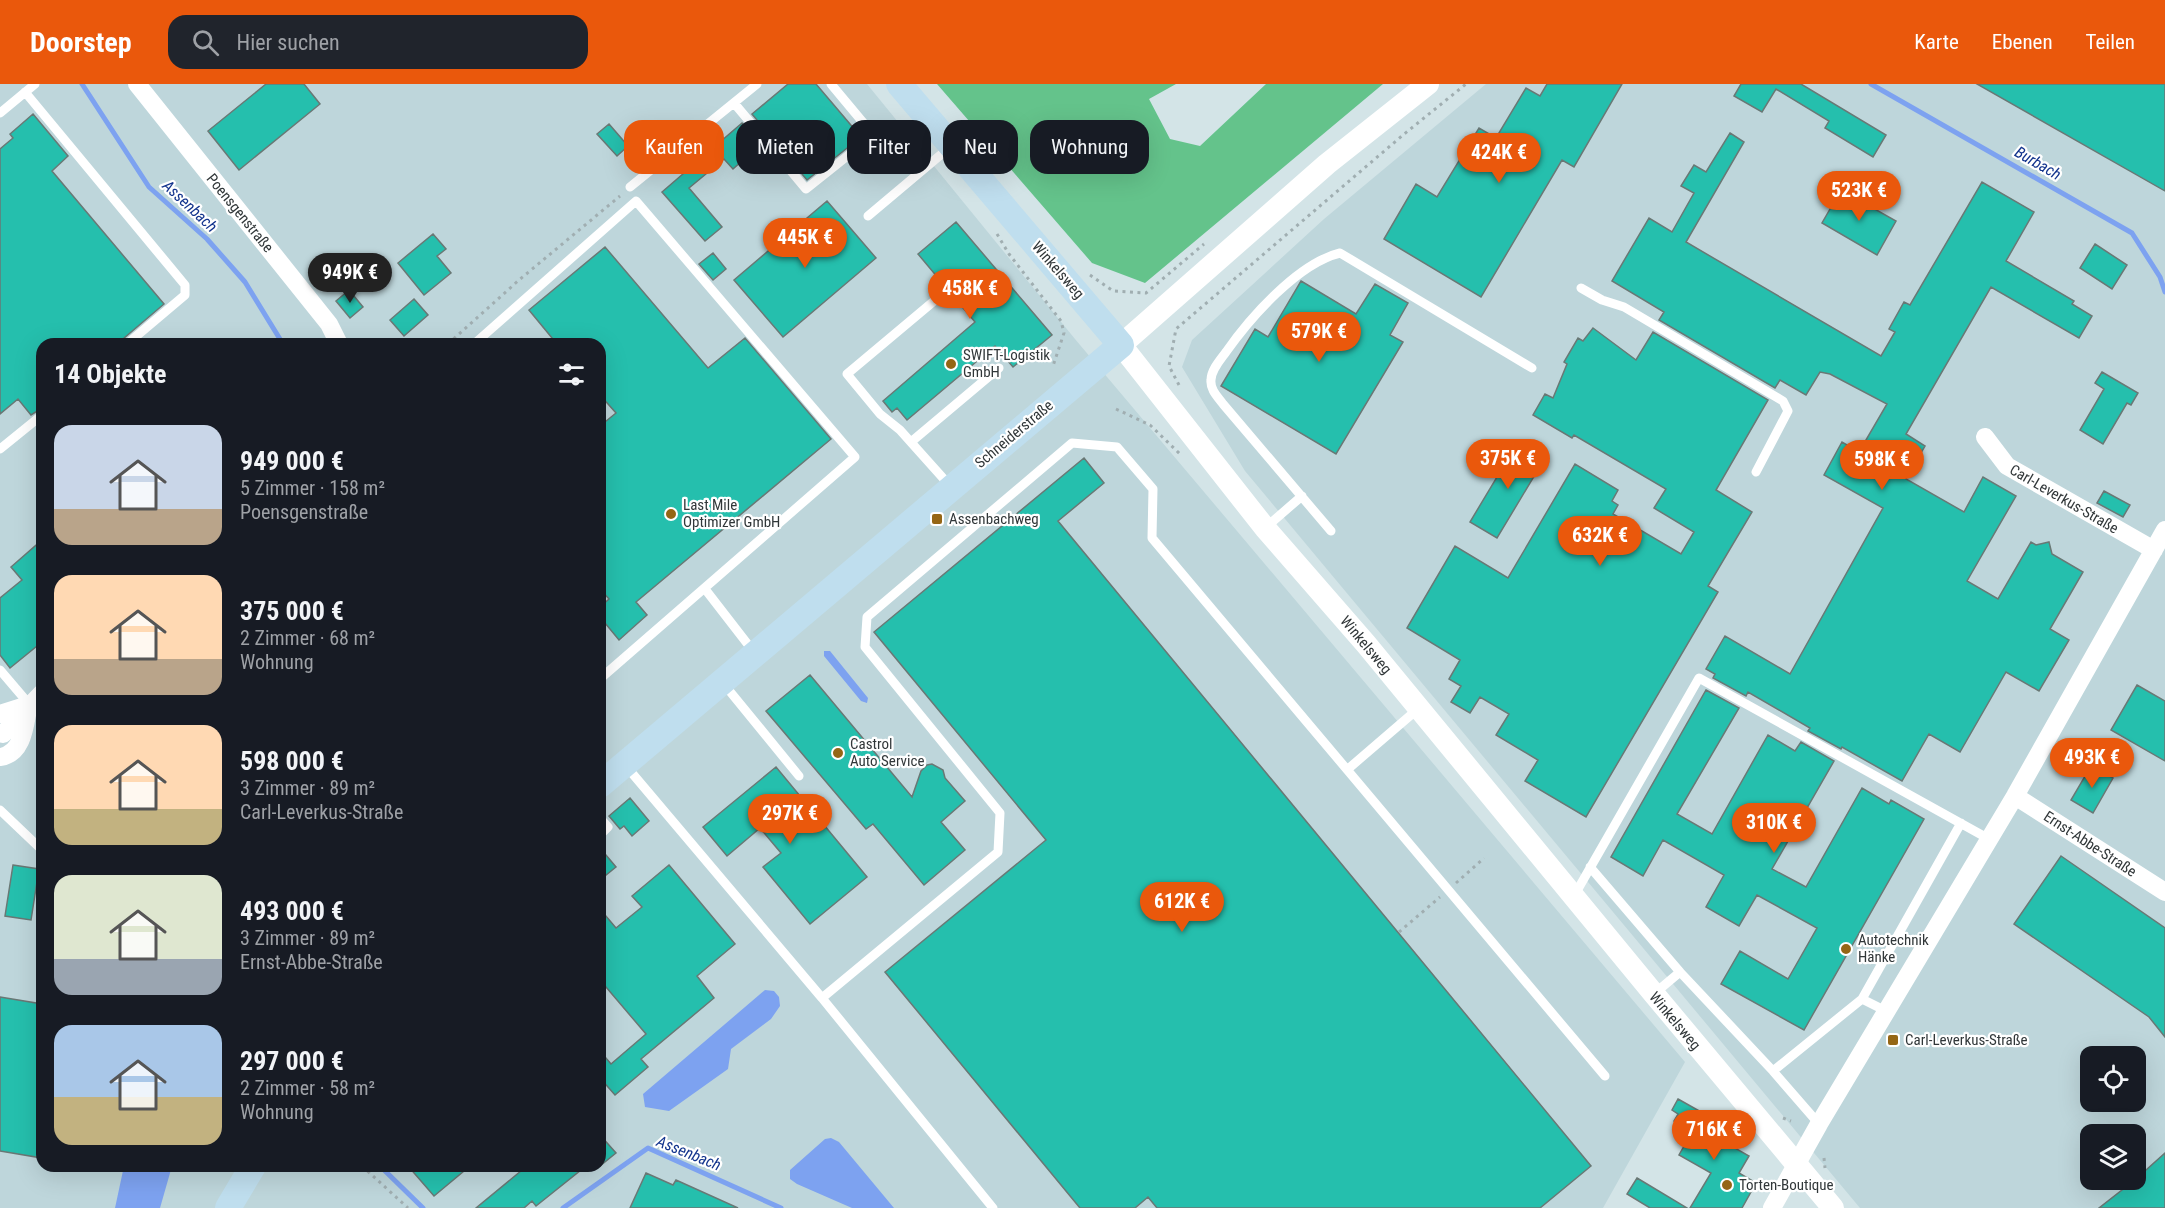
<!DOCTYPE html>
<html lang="de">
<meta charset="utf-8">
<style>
body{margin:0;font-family:"Roboto Condensed",sans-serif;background:#20242c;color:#f1f3f6;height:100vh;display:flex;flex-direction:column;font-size:22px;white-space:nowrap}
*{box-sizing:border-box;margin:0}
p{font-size:20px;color:#9ea1a6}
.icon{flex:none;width:33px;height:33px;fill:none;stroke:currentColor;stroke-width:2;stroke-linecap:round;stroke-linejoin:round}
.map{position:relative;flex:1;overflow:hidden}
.details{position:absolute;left:36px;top:254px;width:570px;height:834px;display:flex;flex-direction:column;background:#171b24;border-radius:18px;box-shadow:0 6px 24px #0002}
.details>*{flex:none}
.top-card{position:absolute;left:624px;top:36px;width:570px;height:54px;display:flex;gap:12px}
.buttons{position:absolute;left:2080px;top:962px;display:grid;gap:12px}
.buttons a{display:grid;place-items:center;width:66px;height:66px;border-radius:12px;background:#171b24;box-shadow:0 6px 24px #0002;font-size:30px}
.price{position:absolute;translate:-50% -51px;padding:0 14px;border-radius:21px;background:#ea580c;color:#fff;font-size:20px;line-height:39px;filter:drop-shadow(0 2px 3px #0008)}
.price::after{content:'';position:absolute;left:50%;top:36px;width:18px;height:14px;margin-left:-9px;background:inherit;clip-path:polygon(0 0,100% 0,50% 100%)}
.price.current{background:#222;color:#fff}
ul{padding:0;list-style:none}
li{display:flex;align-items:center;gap:18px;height:150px;padding:0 18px}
li span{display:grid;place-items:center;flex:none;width:168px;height:120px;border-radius:18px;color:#555}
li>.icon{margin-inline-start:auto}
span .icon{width:72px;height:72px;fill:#fffc;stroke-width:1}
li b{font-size:26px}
h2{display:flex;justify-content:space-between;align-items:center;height:72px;padding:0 18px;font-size:26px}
.pill{padding:0 21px;border-radius:18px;background:#171b24;box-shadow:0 6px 24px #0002;font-size:21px;line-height:54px}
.pill.current{background:#ea580c;color:#fff}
header{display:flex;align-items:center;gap:36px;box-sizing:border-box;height:84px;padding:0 30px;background:#ea580c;color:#fff}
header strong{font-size:28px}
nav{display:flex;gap:33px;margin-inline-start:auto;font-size:21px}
.search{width:420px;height:54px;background:#20242c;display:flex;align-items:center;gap:15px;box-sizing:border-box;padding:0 21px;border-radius:18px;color:#9ea1a6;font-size:22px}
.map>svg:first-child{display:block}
.built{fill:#bed6db;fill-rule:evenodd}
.forest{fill:#64c38b}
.water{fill:#7da2f0}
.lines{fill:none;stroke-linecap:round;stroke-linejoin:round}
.stream{stroke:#7da2f0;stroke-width:5}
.building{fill:#25bfad;stroke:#697875;stroke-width:1.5}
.path{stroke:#a0aeb1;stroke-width:3;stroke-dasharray:3 4.5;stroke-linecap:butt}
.service{stroke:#fff;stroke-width:9}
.minor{stroke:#fff;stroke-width:18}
.tertiary{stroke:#fff;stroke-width:22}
.secondary{stroke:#bfdeee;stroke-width:26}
.poi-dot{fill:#956615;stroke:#fff;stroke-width:2}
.labels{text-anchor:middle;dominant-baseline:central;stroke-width:4.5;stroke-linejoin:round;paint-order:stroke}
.street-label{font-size:15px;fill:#313739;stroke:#fff}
.poi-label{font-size:15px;fill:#313739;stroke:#fff;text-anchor:start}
.water-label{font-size:16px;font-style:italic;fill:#13348d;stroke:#fff}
</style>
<header>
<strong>Doorstep</strong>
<div class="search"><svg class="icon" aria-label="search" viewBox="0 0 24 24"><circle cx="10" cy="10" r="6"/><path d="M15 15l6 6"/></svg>Hier suchen</div>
<nav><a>Karte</a><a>Ebenen</a><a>Teilen</a></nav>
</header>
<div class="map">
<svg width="2165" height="1124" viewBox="0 0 2165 1124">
<rect width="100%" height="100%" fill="#d3e4e7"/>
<!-- built -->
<path class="built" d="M0,0H867L1075,255L1685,978L1603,1124H0ZM42,260H600V1082H42Z
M1486,0H2165V1124H1860L1245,387L1182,283L1192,256L1324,135ZM2091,972H2136V1017H2091ZM2091,1050H2136V1095H2091Z"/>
<!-- forest -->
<path class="forest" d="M937,0H1176L1149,15L1170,55L1200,62L1266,0H1383L1145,199L1092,179Z"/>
<!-- water -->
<path class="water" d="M824,567H830L868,614L867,619L861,617L824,572Z
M765,906L774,907L779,913L780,922L771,935L731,965L728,985L669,1027L645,1023L643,1010Z
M831,1054L839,1058L894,1124H852L797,1100L790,1095V1086L825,1055Z
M124,1082H172L160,1124H115Z"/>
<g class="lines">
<!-- stream -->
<path class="stream" d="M82,0L149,103L207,155L245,198L283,260
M1871,0L2132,149L2160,193L2165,208
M380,1082L423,1124
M563,1124L648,1064L781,1124"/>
</g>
<!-- building -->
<path class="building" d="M266,0H304L320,20L239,86L208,47Z
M788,0H816L861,53L807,96L752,30Z
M1547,0H1622L1574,83L1562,76L1481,213L1384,155L1416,100L1437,113L1479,44L1496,54L1526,4L1540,12Z
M1741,0H1801L1886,51L1873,73L1825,44L1829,37L1776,5L1762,28L1734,12Z
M1977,0H2165V107Z
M33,30L68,72L52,87L164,220L123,255L120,260H42V324L31,331L18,315L0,330V65L13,54L10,50Z
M742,39L760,61L733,85L724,75L689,104L722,143L705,157L662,108Z
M609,40L628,62L617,72L597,50Z
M1730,49L1744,58L1686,158L1881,272L1895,248L1889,245L1904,218L1910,221L1982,98L2034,128L2006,177L2074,217L2072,220L2092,232L2079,254L1991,203L1906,350L1925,362L1906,395L1964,428L1983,393L2016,412L1967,497L1998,515L2031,458L2036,461L2049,458L2052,470L2083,488L2050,545L2069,556L2039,607L2006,588L1960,668L1929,650L1902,697L1842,663L1841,665L1808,647L1810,644L1748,608L1746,612L1713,594L1715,590L1706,585L1725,552L1790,590L1883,424L1824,391L1842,358L1859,368L1887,320L1830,290L1820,288L1806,311L1780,296L1775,304L1659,236L1664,228L1612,197L1649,134L1672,148L1694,109L1681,102L1694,81L1706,88Z
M1841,106L1896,137L1877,171L1822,139Z
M827,117L876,174L783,253L734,196Z
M956,138L1052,251L1013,283L995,262L907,336L897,324L892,328L883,317L975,238L918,170Z
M433,150L446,165L437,172L451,189L424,211L398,179Z
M2095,160L2127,181L2112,205L2080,184Z
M605,163L708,284L745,254L831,355L636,518L647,531L619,556L600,533V523L609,515L600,505V342L616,329L600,311V260H557L529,226Z
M713,169L726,185L713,196L699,180Z
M1301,197L1356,230L1375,200L1408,219L1390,251L1403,258L1336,370L1221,302L1255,245L1268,253Z
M349,206L363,223L350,234L336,217Z
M414,215L428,231L404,252L390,236Z
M1593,244L1636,276L1653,248L1768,316L1716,406L1752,428L1708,502L1718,508L1586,733L1525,697L1538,676L1496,651L1509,630L1480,613L1470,629L1451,618L1461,602L1449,595L1460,576L1407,544L1455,462L1508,494L1575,380L1618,406L1612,417L1618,421L1613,430L1681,470L1694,448L1654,424L1666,405L1574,351L1572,354L1533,331L1545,310L1553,314L1567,280L1564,278L1578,254L1583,257Z
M2102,288L2138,309L2131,321L2127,319L2103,360L2080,346L2104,305L2095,299Z
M1518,358L1545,374L1497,454L1470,438Z
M1084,374L1104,399L1058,437L1591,1082L1540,1124H1157L1148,1113L1135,1124H1080L885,888L1046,756L874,548Z
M2104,407L2130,421L2123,433L2097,419Z
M42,456V558L10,584L0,571V514L22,496L11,483Z
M810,591L912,713L921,687L927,681L932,680L943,686L945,694L965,717L941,738L965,766L924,801L873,740L866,745L766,627Z
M2137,601L2165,617V677L2111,646Z
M1706,606L1739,624L1677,730L1712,750L1768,651L1795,667L1801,658L1834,677L1772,785L1806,803L1862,704L1889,720L1891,716L1924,735L1804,946L1721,900L1740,867L1788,895L1817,844L1757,811L1739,842L1706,823L1724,791L1663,756L1643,792L1611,773Z
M2091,682L2113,694L2093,729L2071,716Z
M776,683L867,793L810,840L763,783L781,769L760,744L727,772L703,743Z
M630,714L649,737L632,752L624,742L620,745L609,732Z
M600,764L616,783L600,796Z
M2061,772L2165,844V953L2149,933L2014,840Z
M13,781L39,785L31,836L5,832Z
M669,781L735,860L697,892L714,914L641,975L648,983L615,1011L600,994V967L611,980L646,950L600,896V825L616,844L642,823L632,812Z
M0,913L42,920V1074L0,1067Z
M1678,1015L1719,1038L1712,1051L1749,1072L1739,1089L1756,1099L1742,1124H1690L1711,1089L1679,1071L1692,1048L1674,1037L1678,1030L1672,1026Z
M600,1051L616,1069L600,1082Z
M2165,1069V1124H2099L2136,1095Z
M408,1082H470L434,1112Z
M527,1082H586L536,1122L532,1117L524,1124H476Z
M646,1089L673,1101L676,1096L738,1124H630Z
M1637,1094L1687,1124H1650L1627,1110Z"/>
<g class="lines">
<!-- path -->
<path class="path" d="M997,150L1009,170L1061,237L1064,249L1053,282
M1090,191L1113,207L1146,209L1204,160
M448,260L519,196L620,112
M1179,301L1169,282L1176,245L1403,51L1466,0
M1116,325L1150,341L1180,370
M1456,799L1484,774
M1399,848L1440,813
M1783,1034L1791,1037
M1824,1074L1825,1084
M362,1082L408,1124"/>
<!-- service -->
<path class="service" d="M25,8L185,201V211L127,260
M734,19L806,105L870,54L871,48L831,0
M0,29L35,0
M630,103L757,0
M868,132L950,63
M1581,204L1602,216L1624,223L1783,317L1788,327L1756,388
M940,212L847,290L880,330L900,346L951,403
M474,260L636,117L855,373L601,594L600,592
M911,358L999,284
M0,365L42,331
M1265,444L1302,412
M1331,447L1223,320C1218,313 1210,306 1211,296C1211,286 1220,276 1226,268C1250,234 1298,179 1340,169L1532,284
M705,505L753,567
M0,586L29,620
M723,599L799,692
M626,682L822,914
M1348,685L1419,624
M0,726L42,766
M600,734L608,743L600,751
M1590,783L1680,888L1655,909
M1574,812L1699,594L1989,755
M1680,888L1773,987L1819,1040
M1862,915L1886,927
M1773,987L1862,915L1961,739
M993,1124L822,914L998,768L1000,729L865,563L867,533L1072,359L1117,363L1153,405L1152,454L1605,992"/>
<!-- minor -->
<path class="minor" d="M137,0L329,240L339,260
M1985,353L2007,382L2154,466
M0,630L28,621
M3,650L42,609
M0,673C24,670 25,639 29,620
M2015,712L2165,808
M1772,1124L1819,1040L2015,712L2165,446"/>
<!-- tertiary -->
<path class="tertiary" d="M1428,0L1327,80L1121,261L1265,444L1366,560L1654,910L1833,1124"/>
<!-- secondary -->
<path class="secondary" d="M600,701L1121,261L899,0
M228,1124L253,1082"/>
</g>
<!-- markers -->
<g class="poi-dot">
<circle cx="951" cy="280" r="6"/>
<circle cx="671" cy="430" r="6"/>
<rect x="931" y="429" width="12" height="12" rx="3"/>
<circle cx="838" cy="669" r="6"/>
<circle cx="1846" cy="865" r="6"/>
<rect x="1887" y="950" width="12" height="12" rx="3"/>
<circle cx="1727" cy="1101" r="6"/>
</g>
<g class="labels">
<!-- street labels -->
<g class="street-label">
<text transform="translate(240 129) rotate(51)">Poensgenstraße</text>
<text transform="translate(1058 186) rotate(49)">Winkelsweg</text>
<text transform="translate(1014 350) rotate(-40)">Schneiderstraße</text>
<text transform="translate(2064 415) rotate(30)">Carl-Leverkus-Straße</text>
<text transform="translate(1366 561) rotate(50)">Winkelsweg</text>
<text transform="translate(2090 760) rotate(33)">Ernst-Abbe-Straße</text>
<text transform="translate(1675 937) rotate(50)">Winkelsweg</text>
</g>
<!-- poi labels -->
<g class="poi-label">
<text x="963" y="271">SWIFT-Logistik<tspan x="963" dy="17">GmbH</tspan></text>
<text x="683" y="421">Last Mile<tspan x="683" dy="17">Optimizer GmbH</tspan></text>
<text x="949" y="435">Assenbachweg</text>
<text x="850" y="660">Castrol<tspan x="850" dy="17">Auto Service</tspan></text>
<text x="1858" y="856">Autotechnik<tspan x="1858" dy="17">Hänke</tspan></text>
<text x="1905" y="956">Carl-Leverkus-Straße</text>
<text x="1739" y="1101">Torten-Boutique</text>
</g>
<!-- water labels -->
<g class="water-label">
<text transform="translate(2038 79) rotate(30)">Burbach</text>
<text transform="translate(190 122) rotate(43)">Assenbach</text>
<text transform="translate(689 1069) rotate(22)">Assenbach</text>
</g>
</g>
</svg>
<div class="buttons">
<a><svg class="icon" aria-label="locate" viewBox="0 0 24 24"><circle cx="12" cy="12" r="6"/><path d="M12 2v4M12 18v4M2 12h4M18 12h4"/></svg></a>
<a><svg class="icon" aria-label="layers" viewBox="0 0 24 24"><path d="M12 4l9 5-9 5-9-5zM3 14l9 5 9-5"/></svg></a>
</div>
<b class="price" style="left:1499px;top:100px">424K €</b>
<b class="price" style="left:1859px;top:138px">523K €</b>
<b class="price" style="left:805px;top:185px">445K €</b>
<b class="price current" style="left:350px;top:220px">949K €</b>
<b class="price" style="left:970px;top:236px">458K €</b>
<b class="price" style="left:1319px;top:279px">579K €</b>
<b class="price" style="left:1508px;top:406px">375K €</b>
<b class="price" style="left:1882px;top:407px">598K €</b>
<b class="price" style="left:1600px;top:483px">632K €</b>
<b class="price" style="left:2092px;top:705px">493K €</b>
<b class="price" style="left:790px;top:761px">297K €</b>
<b class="price" style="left:1774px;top:770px">310K €</b>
<b class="price" style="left:1182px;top:849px">612K €</b>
<b class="price" style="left:1714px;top:1077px">716K €</b>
<div class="top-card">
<a class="pill current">Kaufen</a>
<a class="pill">Mieten</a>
<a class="pill">Filter</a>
<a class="pill">Neu</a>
<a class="pill">Wohnung</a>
</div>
<section class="details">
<h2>14 Objekte<svg class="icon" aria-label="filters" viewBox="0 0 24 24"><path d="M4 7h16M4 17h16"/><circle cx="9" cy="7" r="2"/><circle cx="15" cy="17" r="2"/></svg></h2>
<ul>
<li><span style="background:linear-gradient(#c9d6e8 70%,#b9a48a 0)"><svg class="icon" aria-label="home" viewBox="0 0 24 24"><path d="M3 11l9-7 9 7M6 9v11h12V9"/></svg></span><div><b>949 000 €</b><p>5 Zimmer · 158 m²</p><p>Poensgenstraße</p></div></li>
<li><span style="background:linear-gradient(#ffd9b3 70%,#b9a48a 0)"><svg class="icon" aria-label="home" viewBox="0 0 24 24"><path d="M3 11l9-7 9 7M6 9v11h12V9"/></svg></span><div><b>375 000 €</b><p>2 Zimmer · 68 m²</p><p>Wohnung</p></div></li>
<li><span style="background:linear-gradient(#ffd9b3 70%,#c2b280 0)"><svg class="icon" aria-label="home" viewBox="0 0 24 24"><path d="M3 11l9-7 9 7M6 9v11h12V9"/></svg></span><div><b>598 000 €</b><p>3 Zimmer · 89 m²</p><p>Carl-Leverkus-Straße</p></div></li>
<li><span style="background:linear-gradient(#dfe7d0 70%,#9aa5b1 0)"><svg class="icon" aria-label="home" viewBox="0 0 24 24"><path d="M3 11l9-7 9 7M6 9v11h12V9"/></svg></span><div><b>493 000 €</b><p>3 Zimmer · 89 m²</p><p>Ernst-Abbe-Straße</p></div></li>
<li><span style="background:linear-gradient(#a9c7e8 60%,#c2b280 0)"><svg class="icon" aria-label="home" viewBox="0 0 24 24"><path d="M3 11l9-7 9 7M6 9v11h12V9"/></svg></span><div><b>297 000 €</b><p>2 Zimmer · 58 m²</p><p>Wohnung</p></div></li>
</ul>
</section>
</div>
